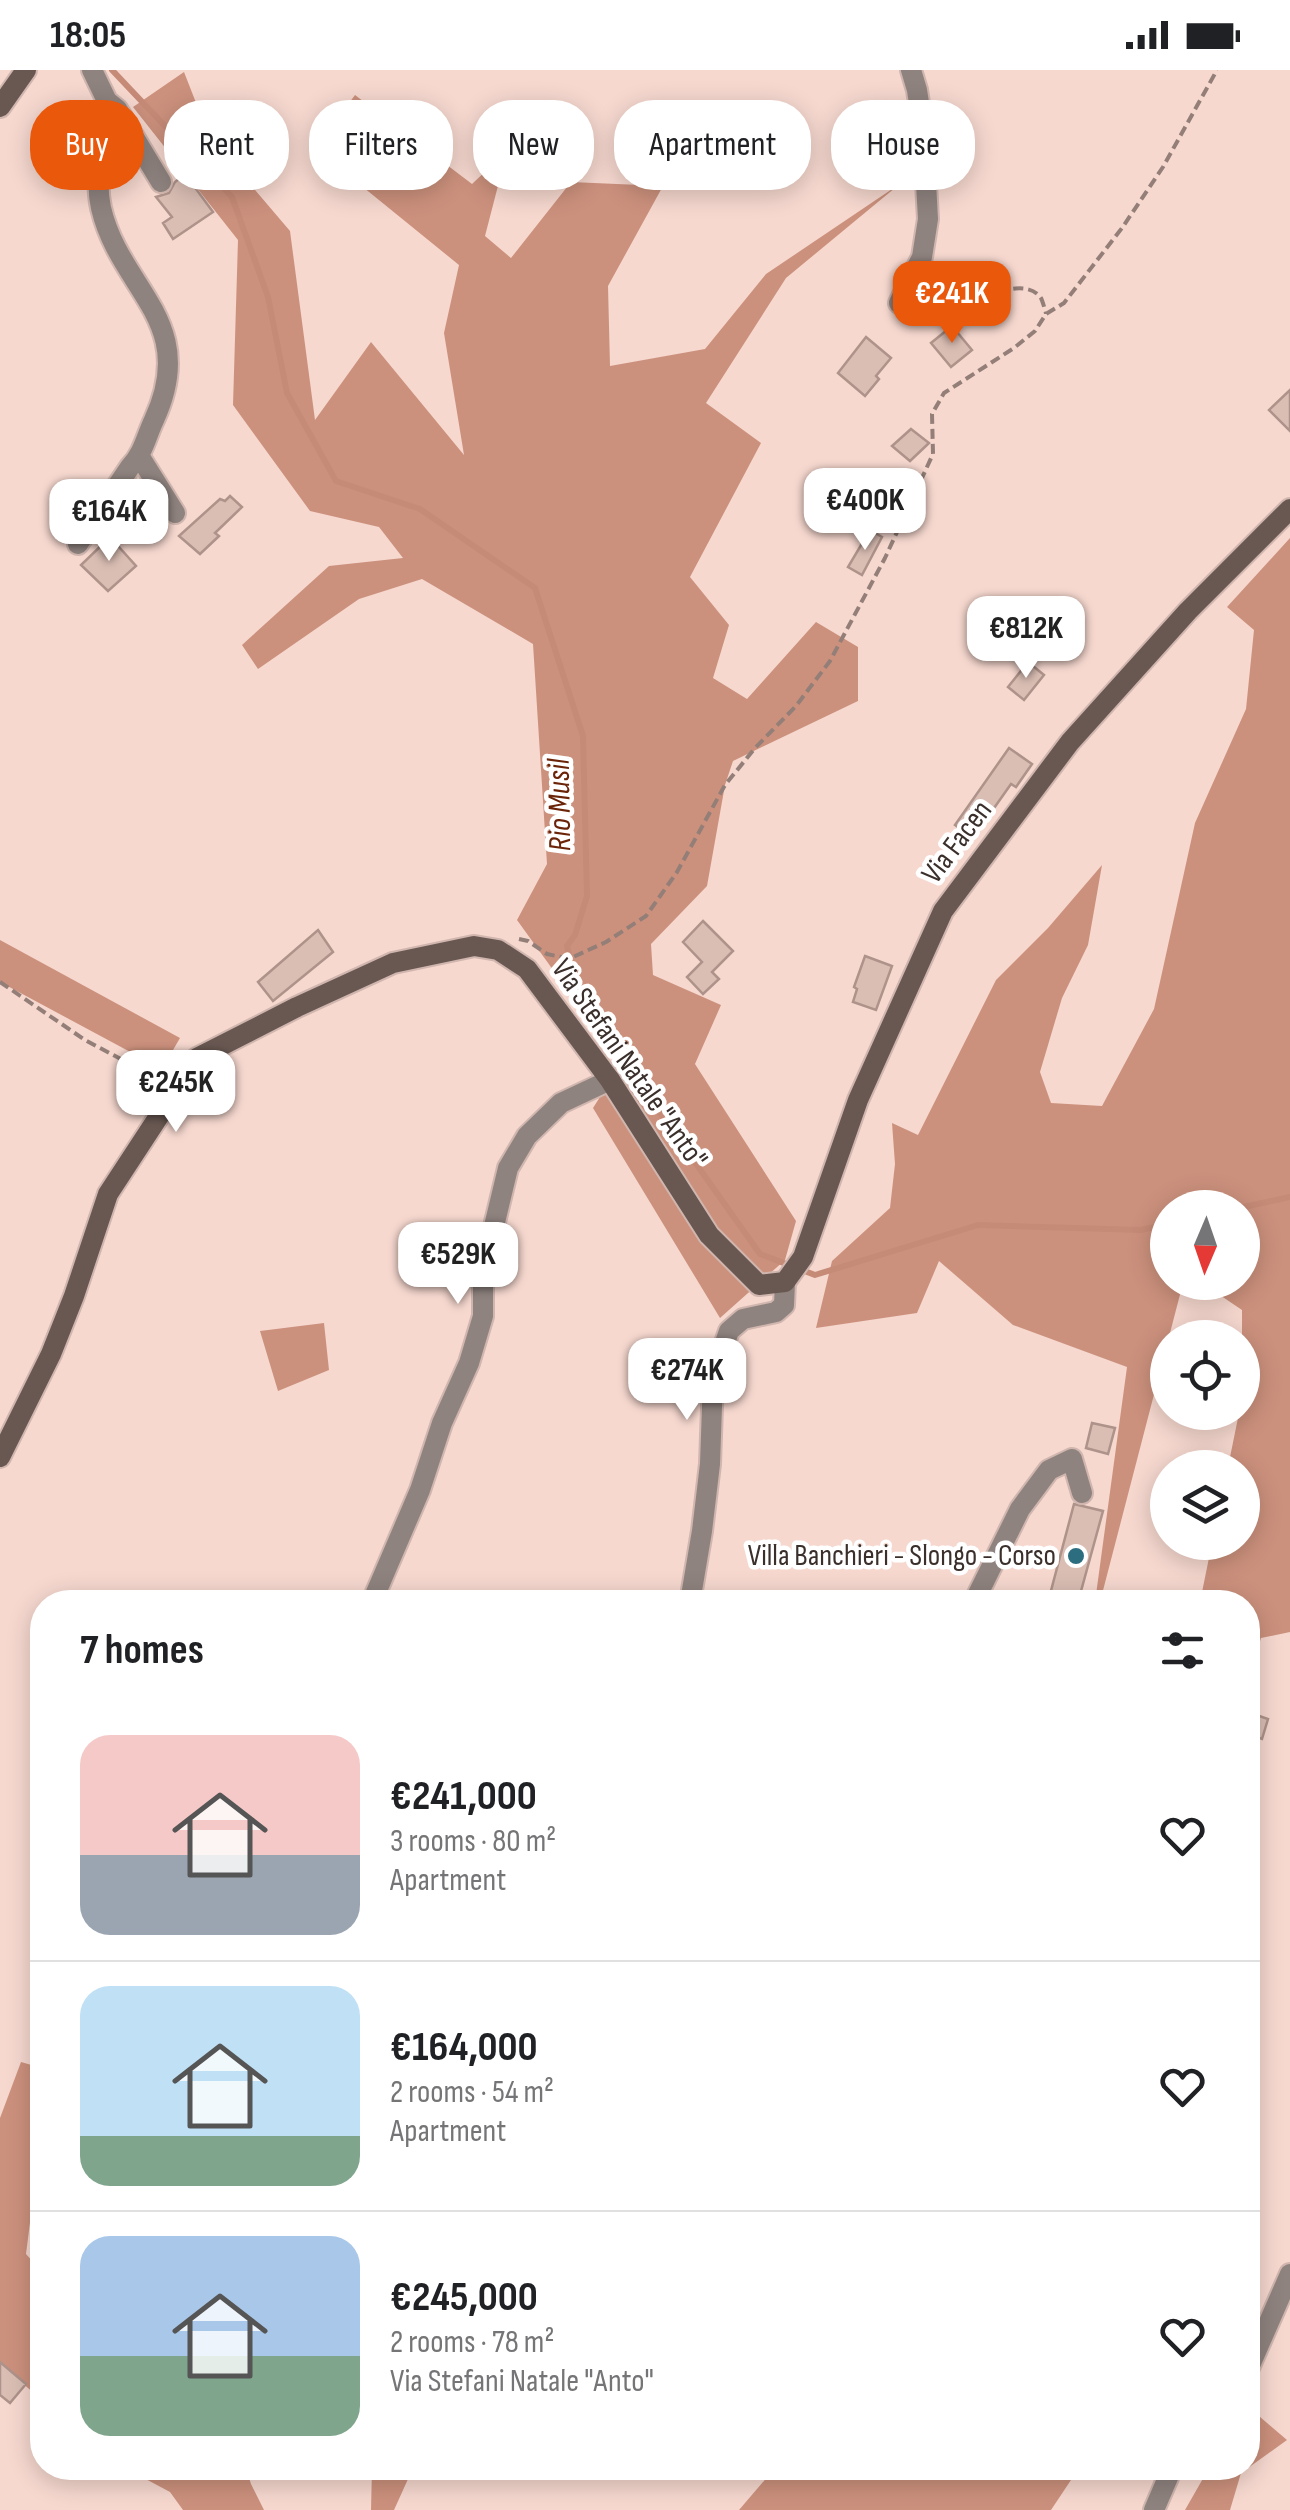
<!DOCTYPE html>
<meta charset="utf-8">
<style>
body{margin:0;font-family:"Sofia Sans Condensed",sans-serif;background:#f2f2f2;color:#202124;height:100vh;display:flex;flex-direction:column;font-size:38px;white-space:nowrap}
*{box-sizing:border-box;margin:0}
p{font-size:32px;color:#757577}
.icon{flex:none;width:55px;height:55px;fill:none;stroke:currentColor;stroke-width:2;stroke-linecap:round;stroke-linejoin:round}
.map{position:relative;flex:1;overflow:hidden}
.details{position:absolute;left:30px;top:1520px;width:1230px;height:890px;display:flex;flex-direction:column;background:#fff;border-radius:40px;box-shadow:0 5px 25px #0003}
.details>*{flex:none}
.top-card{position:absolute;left:30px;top:30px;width:1230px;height:90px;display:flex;gap:20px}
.needle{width:65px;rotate:182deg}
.tools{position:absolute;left:1150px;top:1120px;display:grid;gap:20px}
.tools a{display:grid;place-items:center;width:110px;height:110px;border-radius:50%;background:#fff;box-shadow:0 5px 25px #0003;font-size:50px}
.price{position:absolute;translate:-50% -85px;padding:0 22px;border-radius:20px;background:#fff;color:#222;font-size:32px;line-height:65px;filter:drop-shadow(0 2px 5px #0008)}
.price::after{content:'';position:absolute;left:50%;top:60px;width:30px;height:22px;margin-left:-15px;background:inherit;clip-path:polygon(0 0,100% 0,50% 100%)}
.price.on{background:#ea580c;color:#fff}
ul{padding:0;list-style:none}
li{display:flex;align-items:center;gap:30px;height:250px;padding:0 50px}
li+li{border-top:2px solid #e0e0e0}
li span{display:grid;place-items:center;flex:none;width:280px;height:200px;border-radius:30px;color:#555}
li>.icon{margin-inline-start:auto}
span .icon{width:120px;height:120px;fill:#fffc;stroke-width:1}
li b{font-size:42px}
h2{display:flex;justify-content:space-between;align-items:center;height:120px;padding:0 50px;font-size:42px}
.tag{padding:0 35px;border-radius:40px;background:#fff;box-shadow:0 5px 25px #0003;font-size:35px;line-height:90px}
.tag.on{background:#ea580c;color:#fff}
.status{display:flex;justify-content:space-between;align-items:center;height:70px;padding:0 50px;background:#fff;direction:ltr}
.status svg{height:28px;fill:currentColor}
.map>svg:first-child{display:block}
.forest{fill:#cc917d}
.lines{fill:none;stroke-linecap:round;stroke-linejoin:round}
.stream{stroke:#c68b77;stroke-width:6}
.building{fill:#dabeb4;stroke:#ae938a;stroke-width:2.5}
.street-casing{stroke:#d0b6ae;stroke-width:24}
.secondary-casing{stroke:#d0b6ae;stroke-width:24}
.path{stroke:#937f78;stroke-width:4;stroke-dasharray:10 5;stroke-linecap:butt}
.street{stroke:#8f837f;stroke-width:20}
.secondary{stroke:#695852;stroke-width:20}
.poi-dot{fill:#2c6e80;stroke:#fff;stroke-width:4}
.labels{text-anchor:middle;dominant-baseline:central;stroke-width:9;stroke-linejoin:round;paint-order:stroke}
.street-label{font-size:30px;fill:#3a2f2b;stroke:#fff}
.poi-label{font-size:30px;fill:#3a2f2b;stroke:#fff;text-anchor:end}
.water-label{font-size:32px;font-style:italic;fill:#6c2409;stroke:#fff}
</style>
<div class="status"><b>18:05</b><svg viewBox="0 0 49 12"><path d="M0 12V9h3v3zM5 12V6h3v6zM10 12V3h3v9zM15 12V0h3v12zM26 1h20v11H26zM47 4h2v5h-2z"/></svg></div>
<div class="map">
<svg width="1290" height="2440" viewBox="0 0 1290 2440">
<rect width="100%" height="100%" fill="#f6d8cf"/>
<!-- forest -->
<path class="forest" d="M184,2L209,66L290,161L315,350L371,272L464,385L444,263L459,195L358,113L326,64L355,25L472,114L507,81L485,166L511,188L571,112L663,116L608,216L610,296L705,279L766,204L901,113L786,208L706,333L761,373L690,507L729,555L713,608L747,629L816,552L858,577V631L733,691L725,715L707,816L651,874L653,905L721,935L695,994L796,1151L785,1190L720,1248L593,1038L621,994L517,850L547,794L533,574L422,509L359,529L258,599L242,575L329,496L403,488L379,457L310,441L233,335L238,170L133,37Z
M1290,468V1562L1261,1568L1248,1610V1532H1200L1212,1473L1242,1472V1398L1228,1397L1239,1343L1242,1342V1240L1202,1213L1242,1212V1138H1168V1212L1183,1213L1100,1532H1095L1127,1297L1013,1255L939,1191L917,1243L816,1258L832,1191L890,1138L895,1094L892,1053L918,1065L996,910L1048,858L1102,795L1088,875L1062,928L1040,1002L1051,1033L1102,1036L1154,939L1195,753L1246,639L1254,560L1227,537Z
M0,870L180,968L162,999L0,912Z
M324,1253L329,1300L278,1321L260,1261Z
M21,1992L42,1998V2058L26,2184L42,2202V2330L0,2294V2048Z
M1259,2346L1287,2370L1241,2403L1230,2440H1185L1209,2398H1248V2352Z
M125,2398H246L251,2414L264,2440H183L170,2422Z
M372,2398H413L394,2440H371Z
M775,2398H1073V2407L1051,2440H739Z"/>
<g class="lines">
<!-- stream -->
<path class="stream" d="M112,0L232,127L268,227L287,323L336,411L420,439L535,518L583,666L587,826L575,865L567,876L574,909L648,1026L760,1184L815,1205L978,1155L1141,1160L1168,1154
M1239,1138L1290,1127"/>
</g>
<!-- building -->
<path class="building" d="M82,66L88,75L86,97L60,109L57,100L47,105L38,87Z
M185,104L213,142L173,169L163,153L172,147L156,127L169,123L175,112Z
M952,256L972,280L951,297L931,273Z
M866,267L891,288L876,306L879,309L865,326L838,303Z
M1290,320V361L1269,340Z
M911,359L929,373L910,391L892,376Z
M230,426L242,437L215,463L219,466L200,484L179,466L220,429L225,431Z
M870,460L882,467L862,505L848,497Z
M110,467L136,496L108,521L81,495Z
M1028,592L1044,605L1024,630L1008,617Z
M1009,678L1032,694L1016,717L1011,714L973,768L955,755Z
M703,851L733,881L712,902L719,909L703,924L687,907L702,892L683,872Z
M318,860L333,882L273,931L258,912Z
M865,886L892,896L876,940L853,932L857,919L854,917Z
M1092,1353L1115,1358L1108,1384L1086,1378Z
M1074,1434L1103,1441L1078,1532H1048Z
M1248,1642L1268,1649L1262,1669L1248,1664Z
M0,2292L26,2314L10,2333L0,2325Z"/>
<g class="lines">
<!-- street casing -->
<g class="street-casing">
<path id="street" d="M92,0L107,31L117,39L161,112
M899,233L922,187L928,149L923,59L917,20L911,0
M140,387L175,443
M78,474L130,397C143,384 146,367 154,350C200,251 120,220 101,138C93,102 107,66 107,31
M372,1532L420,1420L442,1353L469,1293L483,1246V1202L508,1098L527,1066L561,1033L610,1010
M690,1532L702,1461L710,1394L713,1308L729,1261L743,1249L776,1242L784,1235L785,1212
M974,1532L1020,1439L1049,1400L1072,1389L1082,1423
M1248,2300L1290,2204
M1154,2440L1172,2398"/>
</g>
<!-- secondary casing -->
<g class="secondary-casing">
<path id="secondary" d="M0,37L26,0
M0,1387L51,1284L74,1226L108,1124L197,988L297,937L393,893L474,876L498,880L527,899L610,1010L709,1165L759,1215L785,1212L803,1187L858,1030L943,841L1070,672L1188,541L1290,439"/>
</g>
<!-- path -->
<path class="path" d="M970,231C989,226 1026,207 1041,228C1042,230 1046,242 1046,244
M519,869L528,871L547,884L566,888L573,887L606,872L646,846L677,802L725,715L755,678L796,636L830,591L885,488L933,384L932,344L944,323L1014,278L1035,261L1046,244L1064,233L1122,158L1163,97L1217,0
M0,912L85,970L162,1011"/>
<!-- street -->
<use href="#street" class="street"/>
<!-- secondary -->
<use href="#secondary" class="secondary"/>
</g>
<!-- markers -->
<circle class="poi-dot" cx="1076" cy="1486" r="10"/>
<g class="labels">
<!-- street labels -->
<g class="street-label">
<text transform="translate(957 772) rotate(-53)">Via Facen</text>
<text transform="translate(629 994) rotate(55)">Via Stefani Natale "Anto"</text>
</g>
<!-- poi labels -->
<g class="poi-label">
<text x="1056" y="1486">Villa Banchieri - Slongo - Corso</text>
</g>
<!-- water labels -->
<g class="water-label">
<text transform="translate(560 735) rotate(-91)">Rio Musil</text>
</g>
</g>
</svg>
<div class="tools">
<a><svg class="needle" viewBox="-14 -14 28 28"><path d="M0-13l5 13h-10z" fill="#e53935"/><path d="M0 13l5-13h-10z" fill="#757577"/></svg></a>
<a><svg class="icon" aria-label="locate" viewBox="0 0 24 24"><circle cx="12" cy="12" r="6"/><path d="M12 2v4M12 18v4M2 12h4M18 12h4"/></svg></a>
<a><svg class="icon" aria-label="layers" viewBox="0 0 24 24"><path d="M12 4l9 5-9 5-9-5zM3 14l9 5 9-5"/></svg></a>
</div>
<b class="price on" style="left:952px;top:276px">€241K</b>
<b class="price" style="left:865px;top:483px">€400K</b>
<b class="price" style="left:109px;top:494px">€164K</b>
<b class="price" style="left:1026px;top:611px">€812K</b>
<b class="price" style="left:176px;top:1065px">€245K</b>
<b class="price" style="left:458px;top:1237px">€529K</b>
<b class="price" style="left:687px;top:1353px">€274K</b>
<div class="top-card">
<a class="tag on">Buy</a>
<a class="tag">Rent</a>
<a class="tag">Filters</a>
<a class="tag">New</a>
<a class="tag">Apartment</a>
<a class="tag">House</a>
</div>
<section class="details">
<h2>7 homes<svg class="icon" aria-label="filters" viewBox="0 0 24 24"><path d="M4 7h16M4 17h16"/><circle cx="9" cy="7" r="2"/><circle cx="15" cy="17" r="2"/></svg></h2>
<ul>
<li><span style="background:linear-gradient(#f6c9c9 60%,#9aa5b1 0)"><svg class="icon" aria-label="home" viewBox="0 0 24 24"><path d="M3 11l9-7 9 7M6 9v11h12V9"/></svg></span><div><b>€241,000</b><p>3 rooms · 80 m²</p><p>Apartment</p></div><svg class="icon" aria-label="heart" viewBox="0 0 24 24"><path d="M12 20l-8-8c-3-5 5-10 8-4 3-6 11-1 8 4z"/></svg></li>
<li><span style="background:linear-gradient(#bfe0f5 75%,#7fa58c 0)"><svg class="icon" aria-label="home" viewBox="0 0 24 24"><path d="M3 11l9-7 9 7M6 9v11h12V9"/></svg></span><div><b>€164,000</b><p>2 rooms · 54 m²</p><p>Apartment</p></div><svg class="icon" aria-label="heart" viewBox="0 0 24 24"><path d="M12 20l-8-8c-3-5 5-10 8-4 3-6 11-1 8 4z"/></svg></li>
<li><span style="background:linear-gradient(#a9c7e8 60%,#7fa58c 0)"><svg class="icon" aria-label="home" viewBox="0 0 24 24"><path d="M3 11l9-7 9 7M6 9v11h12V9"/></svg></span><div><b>€245,000</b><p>2 rooms · 78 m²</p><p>Via Stefani Natale &quot;Anto&quot;</p></div><svg class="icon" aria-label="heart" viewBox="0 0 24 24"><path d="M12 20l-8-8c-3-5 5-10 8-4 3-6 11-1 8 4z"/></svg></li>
</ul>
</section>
</div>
